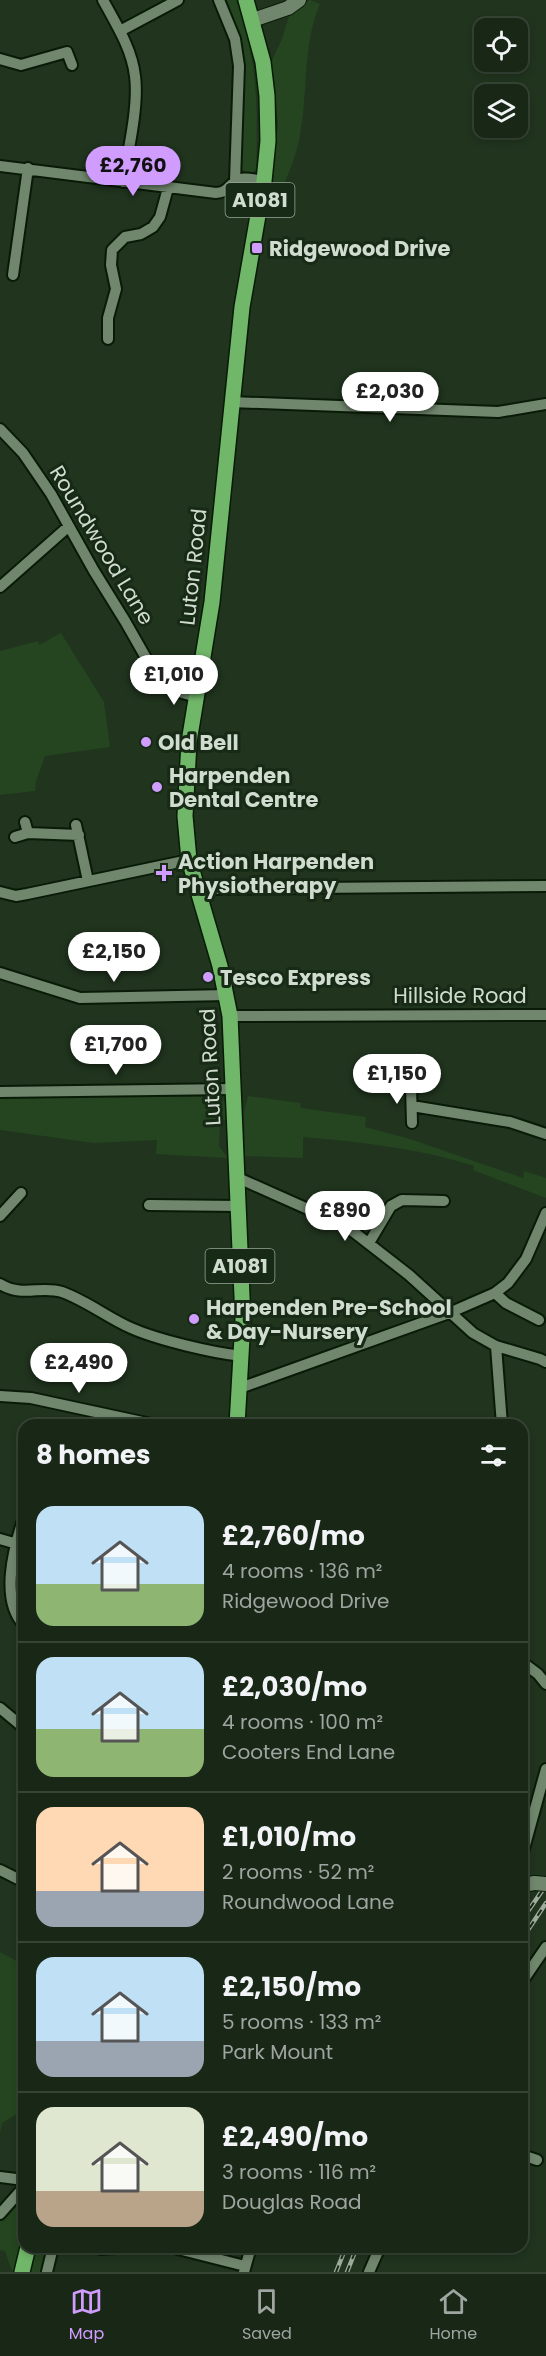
<!DOCTYPE html>
<meta charset="utf-8">
<style>
body{margin:0;font-family:Poppins,sans-serif;background:#253323;color:#f1f3f6;height:100vh;display:flex;flex-direction:column;font-size:22px;white-space:nowrap}
*{box-sizing:border-box;margin:0}
p{font-size:20px;color:#9fa5a1}
.icon{flex:none;width:33px;height:33px;fill:none;stroke:currentColor;stroke-width:2;stroke-linecap:round;stroke-linejoin:round}
.map{position:relative;flex:1;overflow:hidden}
.panel{position:absolute;left:18px;top:1419px;width:510px;height:834px;display:flex;flex-direction:column;background:#182716;border-radius:18px;box-shadow:0 3px 9px #0003,0 0 0 2px #364435}
.panel>*{flex:none}
.tools{position:absolute;left:474px;top:18px;display:grid;gap:12px}
.tools a{display:grid;place-items:center;width:54px;height:54px;border-radius:12px;background:#182716;box-shadow:0 3px 9px #0003,0 0 0 2px #364435;font-size:30px}
.price{position:absolute;translate:-50% -51px;padding:0 14px;border-radius:21px;background:#fff;color:#222;font-size:20px;line-height:39px;filter:drop-shadow(0 2px 3px #0008)}
.price::after{content:'';position:absolute;left:50%;top:36px;width:18px;height:14px;margin-left:-9px;background:inherit;clip-path:polygon(0 0,100% 0,50% 100%)}
.price.selected{background:#d09dfe;color:#111}
ul{padding:0;list-style:none}
li{display:flex;align-items:center;gap:18px;height:150px;padding:0 18px}
li+li{border-top:2px solid #364435}
li span{display:grid;place-items:center;flex:none;width:168px;height:120px;border-radius:18px;color:#555}
li>.icon{margin-inline-start:auto}
span .icon{width:72px;height:72px;fill:#fffc;stroke-width:1}
li b{font-size:26px}
h2{display:flex;justify-content:space-between;align-items:center;height:72px;padding:0 18px;font-size:26px}
.tabs{display:flex;justify-content:space-around;align-items:center;height:84px;border-top:2px solid #364435;background:#182716;font-size:16px;color:#9fa5a1}
.tabs a{display:grid;justify-items:center;gap:3px}
.tabs .selected{color:#d09dfe}
.map>svg:first-child{display:block}
.green{fill:#244520}
.lines{fill:none;stroke-linecap:round;stroke-linejoin:round}
.street-casing{stroke:#091b07;stroke-width:14}
.secondary-casing{stroke:#091b07;stroke-width:16}
.primary-casing{stroke:#091b07;stroke-width:18}
.street{stroke:#70866d;stroke-width:10}
.secondary{stroke:#70866d;stroke-width:14}
.primary{stroke:#71b76a;stroke-width:15}
.rail-casing{stroke:#9ead9d;stroke-width:4.5}
.rail{stroke:#172a15;stroke-width:2;stroke-dasharray:7;stroke-linecap:butt}
.secondary-bridge-casing{stroke:#091b07;stroke-width:16;stroke-linecap:butt}
.secondary-bridge{stroke:#70866d;stroke-width:14}
.poi-dot{fill:#d09dfe;stroke:#172a15;stroke-width:2}
.labels{text-anchor:middle;dominant-baseline:central;stroke-width:6;stroke-linejoin:round;paint-order:stroke}
.shield{fill:#172a15;stroke:#98a797;stroke-width:1.5}
.shield-label{font-size:20px;font-weight:bold;fill:#d0dccf}
.poi-label{font-size:21px;font-weight:bold;fill:#d0dccf;stroke:#172a15;text-anchor:start}
.street-label{font-size:21px;fill:#d0dccf;stroke:#172a15}
</style>
<div class="map">
<svg width="546" height="2272" viewBox="0 0 546 2272">
<rect width="100%" height="100%" fill="#20341e"/>
<!-- green -->
<path class="green" d="M221,0H236C258,61 258,106 256,169L251,174L241,169L239,163L242,97Z
M310,0L320,4C303,43 308,87 301,128C299,147 292,165 285,182C280,194 276,206 269,216V193L278,124L272,62C274,53 279,47 282,39C290,16 285,13 310,0Z
M61,633L104,702L110,747L45,756L36,781L35,791L0,795V651L38,641L39,645Z
M127,1096L216,1097L226,1103V1120L220,1121L219,1146L228,1158L156,1154L157,1140L94,1143L0,1130V1099Z
M248,1096L300,1103L301,1108L366,1117L365,1127L410,1139L523,1178L524,1171L546,1178V1198L473,1170L474,1166C418,1148 361,1142 303,1137V1158L245,1156L244,1112Z
M0,1952L24,1965V2101L20,2112L2,2123L0,2133Z
M24,2194V2229L15,2272L12,2271L5,2251L0,2250V2220Z
M35,2247H50L44,2272H30Z"/>
<g class="lines">
<!-- street casing -->
<g class="street-casing">
<path id="street" d="M103,0C116,24 132,49 135,76C139,106 128,151 123,182
M219,0L235,39L239,66L235,181
M120,31L178,0
M0,59L21,65L67,52L72,65
M0,166L216,193C230,192 229,182 240,179C247,177 257,180 264,181
M13,275L28,168
M108,339V318L116,289L111,265L112,250L125,237L141,234L153,227L160,217L168,188
M231,402L498,412L546,404
M0,429L23,453L51,494L94,571L125,621L158,679L175,691L197,697
M0,587L69,526
M25,822L28,833L79,835
M76,825L88,881
M15,837L28,833
M197,891L205,889L546,886
M0,892L16,896L27,894L189,860
M0,973L80,998L227,995
M230,1016L546,1015
M411,1087L412,1123
M0,1092L233,1089
M412,1106L510,1122L546,1134
M236,1177L346,1226L409,1275L473,1333L496,1346L540,1359L546,1362
M149,1205L238,1206
M0,1216L21,1193
M369,1243L391,1206L402,1200L444,1201
M0,1284C24,1298 40,1285 62,1292C87,1301 108,1318 131,1328C158,1340 213,1353 242,1356
M495,1293L506,1303L539,1320
M496,1346L502,1425
M240,1388L449,1313L495,1293L508,1283L526,1259L546,1213
M0,1396L31,1398L156,1425
M24,1517C13,1550 0,1600 24,1625
M0,1539L24,1546
M522,1662L538,1674L546,1684
M0,1708L24,1728
M522,1856L546,1769
M0,1870L24,1882
M522,1982L546,1947
M522,2155L537,2160
M0,2177L24,2180
M0,2214L24,2187
M91,2247L101,2249L134,2247
M170,2247L245,2266
M47,2272L53,2247
M244,2272L251,2247
M369,2272L380,2247"/>
</g>
<!-- secondary casing -->
<g class="secondary-casing">
<path id="secondary" d="M253,20L288,8L299,0
M522,1885L535,1883"/>
</g>
<!-- primary casing -->
<g class="primary-casing">
<path id="primary" d="M237,1425L243,1320L230,1016L220,966L189,860L185,816L189,742L212,602L242,307L264,181L268,141L267,96L263,62L246,0
M22,2272L28,2247"/>
</g>
<!-- street -->
<use href="#street" class="street"/>
<!-- secondary -->
<use href="#secondary" class="secondary"/>
<!-- primary -->
<use href="#primary" class="primary"/>
<!-- rail casing -->
<g class="rail-casing">
<path id="rail" d="M522,1920L546,1885
M522,1939L546,1903
M336,2272L346,2247
M347,2272L357,2247"/>
</g>
<!-- rail -->
<use href="#rail" class="rail"/>
<!-- secondary-bridge casing -->
<g class="secondary-bridge-casing">
<path id="secondary-bridge" d="M535,1883L546,1884"/>
</g>
<!-- secondary-bridge -->
<use href="#secondary-bridge" class="secondary-bridge"/>
</g>
<!-- markers -->
<g class="poi-dot">
<rect x="251" y="242" width="12" height="12" rx="3"/>
<circle cx="146" cy="742" r="6"/>
<circle cx="157" cy="787" r="6"/>
<path d="M161 864h6v6h6v6h-6v6h-6v-6h-6v-6h6z"/>
<circle cx="208" cy="977" r="6"/>
<circle cx="194" cy="1319" r="6"/>
</g>
<g class="labels">
<!-- shield labels -->
<g class="shield">
<rect x="225.5" y="183" width="69" height="34" rx="4.5"/>
<rect x="205.5" y="1249" width="69" height="34" rx="4.5"/>
</g>
<g class="shield-label">
<text x="260" y="200">A1081</text>
<text x="240" y="1266">A1081</text>
</g>
<!-- poi labels -->
<g class="poi-label">
<text x="269" y="248">Ridgewood Drive</text>
<text x="158" y="742">Old Bell</text>
<text x="169" y="775">Harpenden<tspan x="169" dy="24">Dental Centre</tspan></text>
<text x="178" y="861">Action Harpenden<tspan x="178" dy="24">Physiotherapy</tspan></text>
<text x="220" y="977">Tesco Express</text>
<text x="206" y="1307">Harpenden Pre-School<tspan x="206" dy="24">&amp; Day-Nursery</tspan></text>
</g>
<!-- street labels -->
<g class="street-label">
<text transform="translate(102 545) rotate(59)">Roundwood Lane</text>
<text transform="translate(193 567) rotate(-84)">Luton Road</text>
<text x="460" y="995">Hillside Road</text>
<text transform="translate(210 1067) rotate(-93)">Luton Road</text>
</g>
</g>
</svg>
<div class="tools">
<a><svg class="icon" aria-label="locate" viewBox="0 0 24 24"><circle cx="12" cy="12" r="6"/><path d="M12 2v4M12 18v4M2 12h4M18 12h4"/></svg></a>
<a><svg class="icon" aria-label="layers" viewBox="0 0 24 24"><path d="M12 4l9 5-9 5-9-5zM3 14l9 5 9-5"/></svg></a>
</div>
<b class="price selected" style="left:133px;top:197px">£2,760</b>
<b class="price" style="left:390px;top:423px">£2,030</b>
<b class="price" style="left:174px;top:706px">£1,010</b>
<b class="price" style="left:114px;top:983px">£2,150</b>
<b class="price" style="left:116px;top:1076px">£1,700</b>
<b class="price" style="left:397px;top:1105px">£1,150</b>
<b class="price" style="left:345px;top:1242px">£890</b>
<b class="price" style="left:79px;top:1394px">£2,490</b>
<section class="panel">
<h2>8 homes<svg class="icon" aria-label="filters" viewBox="0 0 24 24"><path d="M4 7h16M4 17h16"/><circle cx="9" cy="7" r="2"/><circle cx="15" cy="17" r="2"/></svg></h2>
<ul>
<li><span style="background:linear-gradient(#bfe0f5 65%,#8fb573 0)"><svg class="icon" aria-label="home" viewBox="0 0 24 24"><path d="M3 11l9-7 9 7M6 9v11h12V9"/></svg></span><div><b>£2,760/mo</b><p>4 rooms · 136 m²</p><p>Ridgewood Drive</p></div></li>
<li><span style="background:linear-gradient(#bfe0f5 60%,#8fb573 0)"><svg class="icon" aria-label="home" viewBox="0 0 24 24"><path d="M3 11l9-7 9 7M6 9v11h12V9"/></svg></span><div><b>£2,030/mo</b><p>4 rooms · 100 m²</p><p>Cooters End Lane</p></div></li>
<li><span style="background:linear-gradient(#ffd9b3 70%,#9aa5b1 0)"><svg class="icon" aria-label="home" viewBox="0 0 24 24"><path d="M3 11l9-7 9 7M6 9v11h12V9"/></svg></span><div><b>£1,010/mo</b><p>2 rooms · 52 m²</p><p>Roundwood Lane</p></div></li>
<li><span style="background:linear-gradient(#bfe0f5 70%,#9aa5b1 0)"><svg class="icon" aria-label="home" viewBox="0 0 24 24"><path d="M3 11l9-7 9 7M6 9v11h12V9"/></svg></span><div><b>£2,150/mo</b><p>5 rooms · 133 m²</p><p>Park Mount</p></div></li>
<li><span style="background:linear-gradient(#dfe7d0 70%,#b9a48a 0)"><svg class="icon" aria-label="home" viewBox="0 0 24 24"><path d="M3 11l9-7 9 7M6 9v11h12V9"/></svg></span><div><b>£2,490/mo</b><p>3 rooms · 116 m²</p><p>Douglas Road</p></div></li>
</ul>
</section>
</div>
<nav class="tabs">
<a class="selected"><svg class="icon" aria-label="map" viewBox="0 0 24 24"><path d="M3 6l6-2 6 2 6-2v14l-6 2-6-2-6 2zM9 4v14M15 6v14"/></svg>Map</a>
<a><svg class="icon" aria-label="saved" viewBox="0 0 24 24"><path d="M7 4h10v16l-5-4-5 4z"/></svg>Saved</a>
<a><svg class="icon" aria-label="home" viewBox="0 0 24 24"><path d="M3 11l9-7 9 7M6 9v11h12V9"/></svg>Home</a>
</nav>
